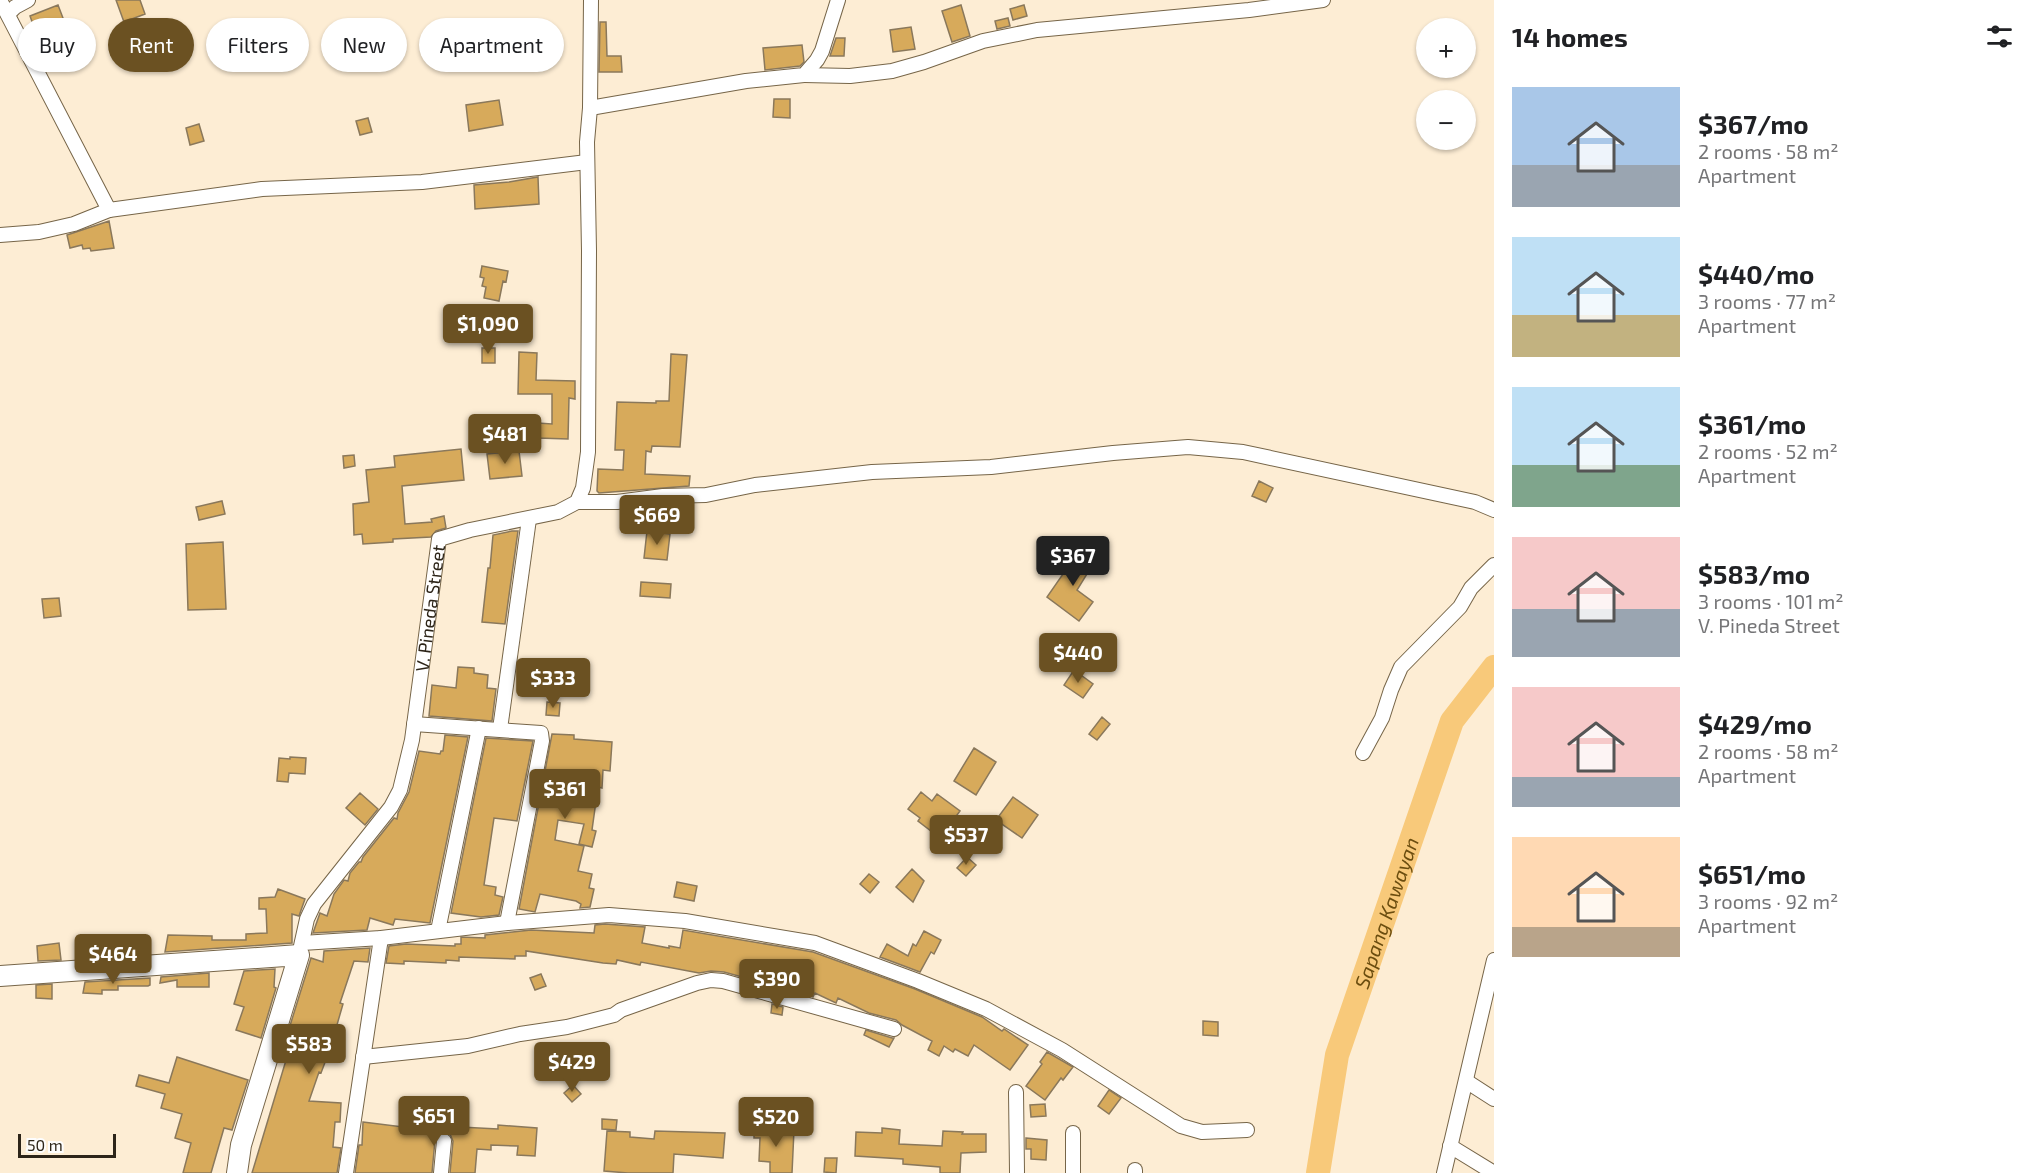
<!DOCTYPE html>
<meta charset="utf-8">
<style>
body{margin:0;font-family:"Exo 2",sans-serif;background:#f2f2f2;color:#202124;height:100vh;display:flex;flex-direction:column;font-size:22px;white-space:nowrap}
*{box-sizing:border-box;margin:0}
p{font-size:20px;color:#757577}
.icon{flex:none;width:33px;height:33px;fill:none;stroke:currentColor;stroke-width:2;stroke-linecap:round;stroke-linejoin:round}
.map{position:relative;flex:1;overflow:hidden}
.panel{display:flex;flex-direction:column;background:#fff;width:540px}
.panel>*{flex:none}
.top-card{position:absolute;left:18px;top:18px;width:570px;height:54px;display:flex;gap:12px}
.fabs{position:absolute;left:1416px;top:18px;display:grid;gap:12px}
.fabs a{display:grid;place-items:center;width:60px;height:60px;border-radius:50%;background:#fff;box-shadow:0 2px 4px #0004;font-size:30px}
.scale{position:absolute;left:18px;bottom:15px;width:98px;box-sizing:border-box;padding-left:6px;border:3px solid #2d2519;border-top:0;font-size:16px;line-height:21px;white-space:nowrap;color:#2d2519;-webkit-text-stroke:4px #fdfdfd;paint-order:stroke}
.price{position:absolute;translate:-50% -51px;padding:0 14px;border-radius:6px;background:#6b5122;color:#fff;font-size:20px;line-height:39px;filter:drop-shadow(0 2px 3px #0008)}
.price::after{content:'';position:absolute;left:50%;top:36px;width:18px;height:14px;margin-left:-9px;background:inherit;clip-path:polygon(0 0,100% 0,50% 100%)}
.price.on{background:#222;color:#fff}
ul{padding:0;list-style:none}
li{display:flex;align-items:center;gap:18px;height:150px;padding:0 18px}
li span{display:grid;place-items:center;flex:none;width:168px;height:120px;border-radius:0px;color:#555}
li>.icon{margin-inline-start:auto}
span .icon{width:72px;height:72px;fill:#fffc;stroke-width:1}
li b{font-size:26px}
h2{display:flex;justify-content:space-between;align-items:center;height:72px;padding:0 18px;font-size:26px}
.chip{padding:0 21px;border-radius:27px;background:#fff;box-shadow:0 2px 4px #0004;font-size:21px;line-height:54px}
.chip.on{background:#6b5122;color:#fff}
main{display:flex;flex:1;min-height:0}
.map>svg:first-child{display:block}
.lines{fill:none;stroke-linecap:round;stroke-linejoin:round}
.river{stroke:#f8c97a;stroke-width:24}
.building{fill:#d7aa5b;stroke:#8a785b;stroke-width:1.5}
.street-casing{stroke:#766548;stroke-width:16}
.secondary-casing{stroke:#766548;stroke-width:22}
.street{stroke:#fff;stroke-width:14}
.secondary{stroke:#fff;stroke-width:20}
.labels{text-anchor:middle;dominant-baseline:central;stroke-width:6;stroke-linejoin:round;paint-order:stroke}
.street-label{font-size:18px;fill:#2d2519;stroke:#fdfdfd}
.water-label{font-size:20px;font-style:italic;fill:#6b4d0f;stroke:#fdfdfd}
</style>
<main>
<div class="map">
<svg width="1494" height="1173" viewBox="0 0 1494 1173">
<rect width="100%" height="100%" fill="#fdedd4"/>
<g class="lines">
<!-- river -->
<path class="river" id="s1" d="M1318,1173L1337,1055L1452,721L1494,667"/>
</g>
<!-- building -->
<path class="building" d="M116,0H140L145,14L124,22Z
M58,5L71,39L42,50L30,16Z
M961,5L970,36L952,42L942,11Z
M1024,5L1027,16L1013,20L1010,9Z
M1008,18L1010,26L997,29L995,21Z
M600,22H606L607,56H621L622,72H599Z
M911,27L915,49L893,52L890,30Z
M836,38H845L844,56H830Z
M802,45L804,62L800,66L765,70L763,48Z
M774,99H790V118L773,117Z
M499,100L503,125L469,131L466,105Z
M368,118L372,132L360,135L356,121Z
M199,124L204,141L190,145L186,128Z
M538,177L539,204L475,209L474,185L509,182Z
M109,221L114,248L91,251L90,248L83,249L82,245L70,248L67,235Z
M482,266L508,271L506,282L503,281L499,301L484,298L486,287L482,286L484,278L480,277Z
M482,348H495V363H482Z
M519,352L537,353L536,380L575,381V399L569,398L568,439L538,438V423L552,424V394H518Z
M671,354L687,355L680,447L652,446L651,452L646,451L645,474L690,476L689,486L599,493L597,491L598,469L623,470L624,450H615L617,402L656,403V401H669Z
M461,449L464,480L402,486L405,524L432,522L431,519L444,516L446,528L436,531L431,537L393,539V542L363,544L362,534L354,535L353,504L369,502L366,470L395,467L394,456Z
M519,451L522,476L490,479L487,454Z
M354,455L355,466L344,468L343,456Z
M1259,481L1273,488L1266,502L1252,496Z
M222,501L225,514L199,520L196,507Z
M512,531H518L505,624L482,622L488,568H490L493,535Z
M647,531L670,534L667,560L644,558Z
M223,542L226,609L188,610L186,544Z
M1079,551L1095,561L1077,590L1093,602L1079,621L1047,597Z
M641,582L671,584L670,598L640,596Z
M59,598L61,616L44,618L42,599Z
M458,667L474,668V673L488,675L487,688L496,689L492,721L429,716L432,685L456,688Z
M1074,670L1093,684L1083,698L1064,685Z
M547,702L560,703L559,716L546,715Z
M1102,717L1110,724L1097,740L1089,734Z
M552,734L574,735V739L612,742L610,771L603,770L602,788L598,787L592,830L596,831L592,847L579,844L584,824L558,820L555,840L584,846L578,871L592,874L589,888L594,889L590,907L580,908L581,904L576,901L540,894L535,912L519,909Z
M445,735L468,737L430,923L395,919L393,925L370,918L367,930L313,933L320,913L327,916L334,894L344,880L348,881L350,873L359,862H361L363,857L394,818L397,819L398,813L409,792L419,751L440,754L441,751H443Z
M486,738L533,741L517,821L494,818L484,885L496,887L495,895L503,897L499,915L481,917L451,913Z
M974,748L996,762L976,795L954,781Z
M290,757L306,758L305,774L289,773L288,782L277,781L279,758L290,759Z
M921,792L932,801L937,794L960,811L940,838L918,821L920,818L908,809Z
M360,793L378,809L365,825L346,808Z
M1013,797L1038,815L1022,838L996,820Z
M967,857L976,865L966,876L957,868Z
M912,869L924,881L913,902L896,887Z
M869,874L879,882L870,893L860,884Z
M677,882L697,886L694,901L674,897Z
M278,889L305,899L299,916L292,914V943L165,952L168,935L212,936V940H246V934L267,933L266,909H259V898L275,897Z
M605,924L645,927L642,943L669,948V946L680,948L683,930L813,952L915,989L982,1017L1002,1031L1004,1029L1028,1045L1010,1070L974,1045L968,1056L955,1049L953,1052L944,1046L939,1056L928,1050L932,1041L902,1025L896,1020L869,1013L838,998L836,1003L815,993L813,997L804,992L786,989L724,972L711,971L699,973L641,962L640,965L617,960L616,964L603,963L526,951V956H515V959L459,957V961L446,960V963L404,961V964L386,963L389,946L406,944L455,946V944H461V937L485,938V935L531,930L594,933L595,925Z
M924,931L941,940L934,954L931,952L920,972L880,957L887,944L908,956L913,944L916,946Z
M148,941L149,954L130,955V942Z
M59,943L61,960L38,961L37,946Z
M370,948L368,962L354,961L340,1003L343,1004L330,1049L321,1073L319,1072L309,1101L341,1103L340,1122H335L333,1147L341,1148L337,1173H252L290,1047L284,1045L311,958L323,962L324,951Z
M275,969L274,987L276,988L261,1038L236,1030L244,1007L234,1004L244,971Z
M209,973V987H177V980L160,983L161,977Z
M541,974L546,986L535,990L530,978Z
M150,978V985L148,986H118V990H102V994L83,993L85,982Z
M52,984V999L36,998V985Z
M772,1004L783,1007L782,1015L771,1013Z
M1203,1021L1218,1022V1036L1203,1035Z
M866,1030L892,1038H894L889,1047L864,1035Z
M1047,1052L1073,1067L1063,1080L1061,1078L1045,1100L1026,1086L1042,1064L1040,1062Z
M177,1057L248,1080L232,1130L224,1128L211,1173H183L191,1143L175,1138L182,1114L161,1108L165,1094L136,1086L139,1075L169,1083Z
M573,1085L581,1094L572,1102L564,1093Z
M1109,1090L1121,1098L1109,1114L1098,1106Z
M1045,1104L1046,1116L1031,1117L1030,1105Z
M602,1119L617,1120L616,1130L602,1129Z
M363,1122L427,1130L428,1123L441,1124V1126L498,1129V1125L537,1128L535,1156L517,1155L518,1146L491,1145V1150L477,1149L475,1173H450L453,1141L450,1134L444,1132L440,1133L435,1140L432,1173H355L359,1145H362Z
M754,1125H770V1128L794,1130L792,1173H770V1162L759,1161L760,1138H754Z
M882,1128L900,1130L899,1144L942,1146L943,1131L963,1132L962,1134H986V1152L961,1153L960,1173H940V1167L903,1164V1159L855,1156L856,1132L882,1133Z
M607,1131L630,1132V1137L654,1139L655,1131L725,1133L723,1158L674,1154L673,1173H628L604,1171Z
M1026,1138L1047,1140L1046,1160L1031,1159V1149H1026Z
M825,1158H837L836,1173L824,1172Z"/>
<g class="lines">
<!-- street casing -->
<g class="street-casing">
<g id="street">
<path d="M0,0L109,210L262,189L422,182L587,162"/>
<path d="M8,14L15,7L28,0"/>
<path d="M804,75L850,76L892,71L924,62L983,41L1037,30L1249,10L1323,0"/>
<path d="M590,108L746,81L804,75L817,60L822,51L838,0"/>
<path d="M0,235L39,232L74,224L109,210"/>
<path d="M577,502H617L663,496L706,495L755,485L872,472L991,467L1113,453L1188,447L1243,452L1475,502L1494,510"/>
<path d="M414,724L541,733L542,741L507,923"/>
<path d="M500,729L529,519"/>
<path d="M1363,753L1382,718L1391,690L1401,667L1460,607L1471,588L1494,565"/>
<path d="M438,931L479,728"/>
<path d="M302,943L381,938L507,923L609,915L685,921L815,943L918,981L986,1009L1062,1050L1181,1126L1202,1132L1247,1130"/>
<path id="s2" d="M299,955L307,919L314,904L391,807L400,790L412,740L439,539L470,530L558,512L577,502L583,488L588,452L589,251L587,142L590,108L591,0"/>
<path d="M363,1057L468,1046L520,1034L567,1027L614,1015L621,1010L697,983L711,980L723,981L894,1029"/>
<path d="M1466,1081L1494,1099"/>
<path d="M1016,1092L1017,1172"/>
<path d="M1450,1146L1494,1173"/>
<path d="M346,1173L381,938"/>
<path d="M441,1173L444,1141"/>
<path d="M1073,1173V1133"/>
<path d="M1135,1173V1170"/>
<path d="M1444,1173L1494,960"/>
</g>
</g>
<!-- secondary casing -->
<g class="secondary-casing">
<path id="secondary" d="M0,976L299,955L241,1145L237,1173"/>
</g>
<!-- street -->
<use href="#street" class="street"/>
<!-- secondary -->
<use href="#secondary" class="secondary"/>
</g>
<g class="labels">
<!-- street labels -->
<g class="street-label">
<text stroke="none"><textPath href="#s2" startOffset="381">V. Pineda Street</textPath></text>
</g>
<!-- water labels -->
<g class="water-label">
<text stroke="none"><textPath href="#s1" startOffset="270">Sapang Kawayan</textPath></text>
</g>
</g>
</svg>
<div class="fabs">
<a>+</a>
<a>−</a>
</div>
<div class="scale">50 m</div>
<b class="price" style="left:488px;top:355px">$1,090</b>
<b class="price" style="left:505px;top:465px">$481</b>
<b class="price" style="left:657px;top:546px">$669</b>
<b class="price on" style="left:1073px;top:587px">$367</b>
<b class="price" style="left:1078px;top:684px">$440</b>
<b class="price" style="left:553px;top:709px">$333</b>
<b class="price" style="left:565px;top:820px">$361</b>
<b class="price" style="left:966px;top:866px">$537</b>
<b class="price" style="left:113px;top:985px">$464</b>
<b class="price" style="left:777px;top:1010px">$390</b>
<b class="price" style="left:309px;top:1075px">$583</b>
<b class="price" style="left:572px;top:1093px">$429</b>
<b class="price" style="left:434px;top:1147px">$651</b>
<b class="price" style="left:776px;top:1148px">$520</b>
<div class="top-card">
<a class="chip">Buy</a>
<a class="chip on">Rent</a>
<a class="chip">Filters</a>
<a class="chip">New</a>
<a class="chip">Apartment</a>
</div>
</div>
<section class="panel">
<h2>14 homes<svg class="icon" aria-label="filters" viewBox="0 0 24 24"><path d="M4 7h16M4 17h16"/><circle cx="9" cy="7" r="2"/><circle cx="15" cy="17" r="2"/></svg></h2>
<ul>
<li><span style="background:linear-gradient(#a9c7e8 65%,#9aa5b1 0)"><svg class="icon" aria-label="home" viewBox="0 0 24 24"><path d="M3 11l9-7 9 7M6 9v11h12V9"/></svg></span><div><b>$367/mo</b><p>2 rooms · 58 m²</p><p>Apartment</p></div></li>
<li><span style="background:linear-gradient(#bfe0f5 65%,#c2b280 0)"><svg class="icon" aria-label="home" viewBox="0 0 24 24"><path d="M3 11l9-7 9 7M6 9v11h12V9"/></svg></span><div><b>$440/mo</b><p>3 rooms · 77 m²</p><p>Apartment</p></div></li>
<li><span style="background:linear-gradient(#bfe0f5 65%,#7fa58c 0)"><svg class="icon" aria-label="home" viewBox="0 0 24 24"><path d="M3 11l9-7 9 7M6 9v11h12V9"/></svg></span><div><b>$361/mo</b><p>2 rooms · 52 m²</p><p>Apartment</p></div></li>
<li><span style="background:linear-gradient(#f6c9c9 60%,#9aa5b1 0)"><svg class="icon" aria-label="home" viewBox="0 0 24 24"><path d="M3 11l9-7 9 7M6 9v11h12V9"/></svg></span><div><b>$583/mo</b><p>3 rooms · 101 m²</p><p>V. Pineda Street</p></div></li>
<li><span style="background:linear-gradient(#f6c9c9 75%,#9aa5b1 0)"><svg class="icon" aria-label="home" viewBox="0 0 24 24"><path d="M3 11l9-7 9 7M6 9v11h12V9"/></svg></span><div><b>$429/mo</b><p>2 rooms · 58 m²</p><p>Apartment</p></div></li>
<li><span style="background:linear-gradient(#ffd9b3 75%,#b9a48a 0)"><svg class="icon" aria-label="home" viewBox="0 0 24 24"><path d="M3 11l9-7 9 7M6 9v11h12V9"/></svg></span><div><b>$651/mo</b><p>3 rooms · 92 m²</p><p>Apartment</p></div></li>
</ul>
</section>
</main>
